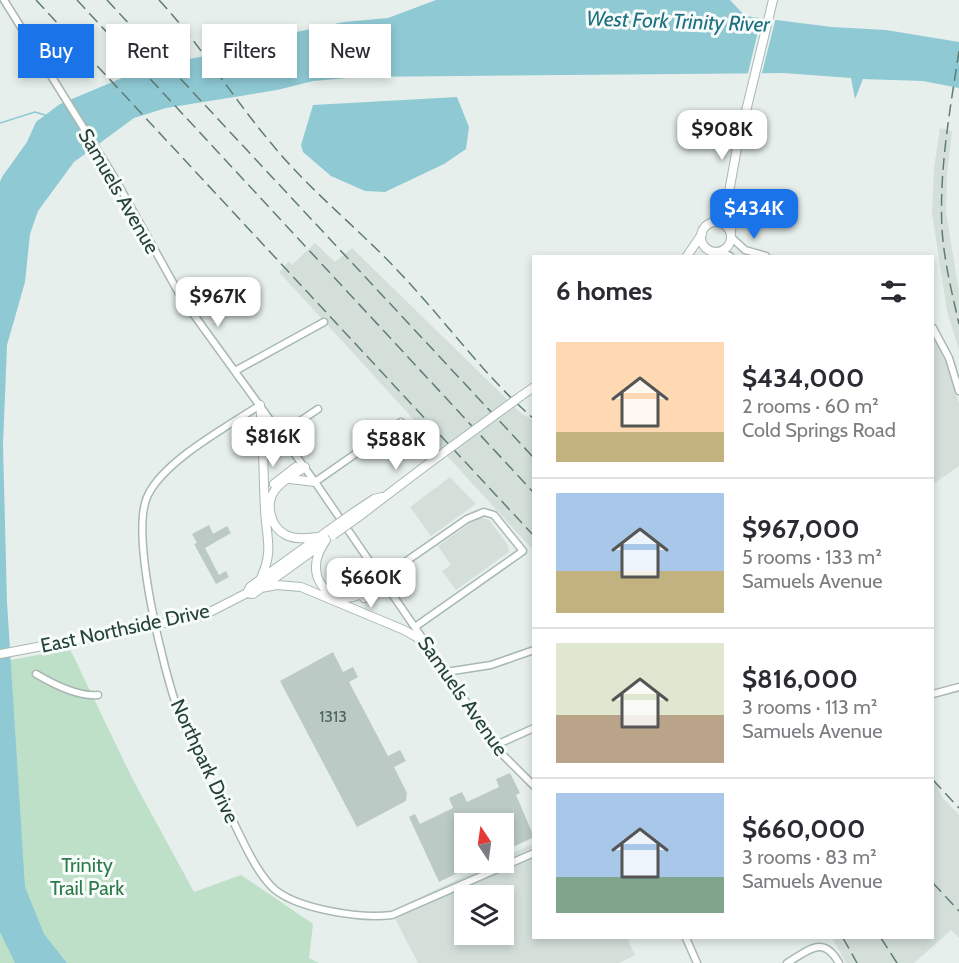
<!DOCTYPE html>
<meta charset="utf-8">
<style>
body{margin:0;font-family:Cabin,sans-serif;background:#f7f7f7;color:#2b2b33;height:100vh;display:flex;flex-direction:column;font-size:22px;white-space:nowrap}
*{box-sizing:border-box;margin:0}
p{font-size:20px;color:#7c7c81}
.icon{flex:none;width:33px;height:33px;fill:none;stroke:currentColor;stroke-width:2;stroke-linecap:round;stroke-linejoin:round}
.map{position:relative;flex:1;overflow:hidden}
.details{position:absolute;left:532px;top:255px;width:402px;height:684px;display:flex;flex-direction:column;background:#fff;border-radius:0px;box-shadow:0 3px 9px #0003}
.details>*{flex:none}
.guide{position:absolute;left:18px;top:24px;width:424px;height:54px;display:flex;gap:12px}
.needle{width:39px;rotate:347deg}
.controls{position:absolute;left:454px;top:813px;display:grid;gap:12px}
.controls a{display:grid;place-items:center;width:60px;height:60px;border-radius:0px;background:#fff;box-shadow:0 3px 9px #0003;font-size:30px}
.price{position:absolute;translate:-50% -51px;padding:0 14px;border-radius:12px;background:#fff;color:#222;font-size:20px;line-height:39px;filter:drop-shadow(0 2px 3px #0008)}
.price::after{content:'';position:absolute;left:50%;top:36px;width:18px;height:14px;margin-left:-9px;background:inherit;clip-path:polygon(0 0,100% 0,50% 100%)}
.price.selected{background:#1a73e8;color:#fff}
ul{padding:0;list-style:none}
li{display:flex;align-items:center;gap:18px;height:150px;padding:0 24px}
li+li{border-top:2px solid #e1e1e2}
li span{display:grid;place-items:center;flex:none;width:168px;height:120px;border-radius:0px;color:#555}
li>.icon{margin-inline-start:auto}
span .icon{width:72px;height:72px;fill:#fffc;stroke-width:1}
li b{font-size:26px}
h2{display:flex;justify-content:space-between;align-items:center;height:72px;padding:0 24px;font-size:26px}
.tag{padding:0 21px;border-radius:0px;background:#fff;box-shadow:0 3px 9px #0003;font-size:21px;line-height:54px}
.tag.selected{background:#1a73e8;color:#fff}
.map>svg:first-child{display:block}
.built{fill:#d4dfda;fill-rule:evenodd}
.green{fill:#bfe0c8}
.water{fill:#8ec9d4}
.pier{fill:#e6efeb}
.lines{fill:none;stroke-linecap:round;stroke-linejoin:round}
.stream{stroke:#8ec9d4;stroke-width:1.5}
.building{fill:#bbcac4}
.minor-casing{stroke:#a8b8b2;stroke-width:9}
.tertiary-casing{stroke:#a8b8b2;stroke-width:10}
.minor{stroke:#fff;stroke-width:6}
.tertiary{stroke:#fff;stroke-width:8}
.rail{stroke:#5f7d75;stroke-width:1.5;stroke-dasharray:12 6;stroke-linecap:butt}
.tertiary-bridge-casing{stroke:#a8b8b2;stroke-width:10;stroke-linecap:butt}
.tertiary-bridge{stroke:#fff;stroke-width:8}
.labels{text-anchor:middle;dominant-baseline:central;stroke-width:6;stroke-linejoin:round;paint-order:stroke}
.number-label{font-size:16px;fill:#4a645c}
.street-label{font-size:20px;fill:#24423a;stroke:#f7fbf9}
.park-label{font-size:20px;fill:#2d7a4b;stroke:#f7fbf9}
.water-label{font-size:21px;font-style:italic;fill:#1c6f80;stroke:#f7fbf9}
</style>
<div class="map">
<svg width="959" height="963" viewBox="0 0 959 963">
<rect width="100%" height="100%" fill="#e6efeb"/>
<!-- built -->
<path class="built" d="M940,128L952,131L947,175L946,212L959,292V350L947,311L932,213L934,168Z
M315,243L335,262L352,248L521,413L534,421V551L279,272L289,261L292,265Z
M933,334L943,353L959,403V466L933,484Z
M450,477L476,504L431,536L410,507Z
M479,517L489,520L508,545L509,552L456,590L442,571L451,565L438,546Z
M933,775L942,797L959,815V938L951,930L914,963H846L832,938H933Z
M534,843V938H627L635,955L619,963H418L391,911L492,863L504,862V857ZM465,896H504V934H465Z"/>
<!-- green -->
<path class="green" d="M70,649L132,778L194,892L241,875L313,924L309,958L319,963H0V662Z"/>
<!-- water -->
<path class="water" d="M436,0H730L745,16L832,27L886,30L959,42V88L923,81L863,79L855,99L851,78L783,73L359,77L313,81L277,90L166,108L134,118L74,162L38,211L30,234L25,282L7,345L3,445L7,602L25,887L44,934L67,963H15L0,932V182L2,177L27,142L36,122L60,104L127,76L162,64L200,57L239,45L301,31L344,22L388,18Z
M457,97L469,127L466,149L444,164L385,192L365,191L331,176L303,152L301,145L313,105Z"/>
<!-- pier -->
<path class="pier" d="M762,15L776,17L761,77H747Z"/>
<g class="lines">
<!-- stream -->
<path class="stream" d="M0,123L35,112L45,115"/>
</g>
<!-- building -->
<path class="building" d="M209,525L213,534L227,526L231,533L205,548L219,575L226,571L229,577L216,584L194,544L197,543L192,534Z
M333,652L343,672L353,667L358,677L349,682L388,756L400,750L406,761L394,767L407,793L406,801L357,827L280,681Z
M510,773L520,793L516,795L534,837L504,851V824H465V862H480L439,882L409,817L415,814L420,824L453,808L449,798L462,792L467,802L499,787L496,779Z"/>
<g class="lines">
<!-- minor casing -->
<g class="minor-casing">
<path id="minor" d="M4,0L114,177L181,297L315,482L502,754L534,786
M731,237L745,250L766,256
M718,251L730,256
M933,328L949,358L959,391
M235,371L324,322
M260,405C227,427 165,460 148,495C129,532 164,673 179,713C191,747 211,779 228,811C240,834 253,867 271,886C293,909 361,919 392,915L534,853
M281,434L318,409
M315,482L401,422
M382,578L467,519L484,512L494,515L523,551L415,627
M446,672L491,665L534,650
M36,674C53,684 78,697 98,695
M933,694L959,687
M496,745L534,728
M686,938L697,963
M787,963C808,951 823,934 839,963"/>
</g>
<!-- tertiary casing -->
<g class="tertiary-casing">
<path id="tertiary" d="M729,192L733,201L731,232
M715,222L723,200L729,192L737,148L773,0
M701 237a15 15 0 1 1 30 0a15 15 0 1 1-30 0Z
M687,256L702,234
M521,396L534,387
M260,405C264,440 263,474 265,509C266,537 274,550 261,578
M305,467C295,474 282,480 275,490C265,504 270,527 286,535C296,540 308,538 318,537
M290,479L315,482
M274,484L296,467
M353,513L374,499L382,497
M357,518L424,467
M326,540C321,548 316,556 316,566C315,589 339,604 359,595C367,592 375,584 382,578
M261,588L277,585L301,587L404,630L425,642
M368,589L372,582V564
M247,593L253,594L322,544
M364,598L385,584
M0,654L195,617L212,611L247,593L250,587L329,530"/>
</g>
<!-- minor -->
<use href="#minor" class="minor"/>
<!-- tertiary -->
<use href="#tertiary" class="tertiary"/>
<!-- rail -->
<path class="rail" d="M36,0L534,536
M77,0L534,493
M107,0L534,458
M159,0C201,45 232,97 271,143C309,190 358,228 399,272C445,320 484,376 534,419
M959,51C950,110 939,169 942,229C944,261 952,293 959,324
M933,780L959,808
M933,883L959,911
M843,938L857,963
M881,938L897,963"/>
<!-- tertiary-bridge casing -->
<g class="tertiary-bridge-casing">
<path id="tertiary-bridge" d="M424,467L521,396
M329,530L353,513
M333,535L357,518"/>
</g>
<!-- tertiary-bridge -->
<use href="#tertiary-bridge" class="tertiary-bridge"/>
</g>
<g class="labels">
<!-- number labels -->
<g class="number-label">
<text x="333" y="716">1313</text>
</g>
<!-- street labels -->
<g class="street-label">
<text transform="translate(119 191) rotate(60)">Samuels Avenue</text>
<text transform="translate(125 628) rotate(-12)">East Northside Drive</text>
<text transform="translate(463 696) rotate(55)">Samuels Avenue</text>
<text transform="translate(205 761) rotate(65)">Northpark Drive</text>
</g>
<!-- park labels -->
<g class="park-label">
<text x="87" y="865">Trinity<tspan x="87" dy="23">Trail Park</tspan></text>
</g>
<!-- water labels -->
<g class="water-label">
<text transform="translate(678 21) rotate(2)">West Fork Trinity River</text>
</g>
</g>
</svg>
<div class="controls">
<a><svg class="needle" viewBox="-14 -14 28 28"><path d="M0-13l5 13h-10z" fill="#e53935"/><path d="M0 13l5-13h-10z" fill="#7c7c81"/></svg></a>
<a><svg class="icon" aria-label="layers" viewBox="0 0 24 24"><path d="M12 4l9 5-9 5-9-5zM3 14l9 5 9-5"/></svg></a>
</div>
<b class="price" style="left:722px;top:161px">$908K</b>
<b class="price selected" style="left:754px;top:240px">$434K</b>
<b class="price" style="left:218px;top:328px">$967K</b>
<b class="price" style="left:273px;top:468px">$816K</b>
<b class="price" style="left:396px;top:471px">$588K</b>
<b class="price" style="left:371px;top:609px">$660K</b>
<div class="guide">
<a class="tag selected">Buy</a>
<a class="tag">Rent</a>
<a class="tag">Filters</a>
<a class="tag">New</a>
</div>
<section class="details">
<h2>6 homes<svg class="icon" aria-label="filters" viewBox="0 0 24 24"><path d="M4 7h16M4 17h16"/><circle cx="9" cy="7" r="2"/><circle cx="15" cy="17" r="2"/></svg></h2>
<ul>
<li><span style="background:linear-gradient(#ffd9b3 75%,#c2b280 0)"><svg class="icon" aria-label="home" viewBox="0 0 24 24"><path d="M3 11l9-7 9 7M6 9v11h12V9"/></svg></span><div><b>$434,000</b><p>2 rooms · 60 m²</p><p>Cold Springs Road</p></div></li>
<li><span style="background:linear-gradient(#a9c7e8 65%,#c2b280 0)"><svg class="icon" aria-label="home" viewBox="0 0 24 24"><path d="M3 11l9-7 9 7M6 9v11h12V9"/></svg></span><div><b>$967,000</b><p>5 rooms · 133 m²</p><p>Samuels Avenue</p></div></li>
<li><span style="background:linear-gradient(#dfe7d0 60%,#b9a48a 0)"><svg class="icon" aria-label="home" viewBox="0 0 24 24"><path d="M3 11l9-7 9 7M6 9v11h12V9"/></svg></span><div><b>$816,000</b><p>3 rooms · 113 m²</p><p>Samuels Avenue</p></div></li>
<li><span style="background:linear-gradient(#a9c7e8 70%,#7fa58c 0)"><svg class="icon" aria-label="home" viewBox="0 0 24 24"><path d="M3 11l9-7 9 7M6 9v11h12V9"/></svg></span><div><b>$660,000</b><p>3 rooms · 83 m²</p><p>Samuels Avenue</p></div></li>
</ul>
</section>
</div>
